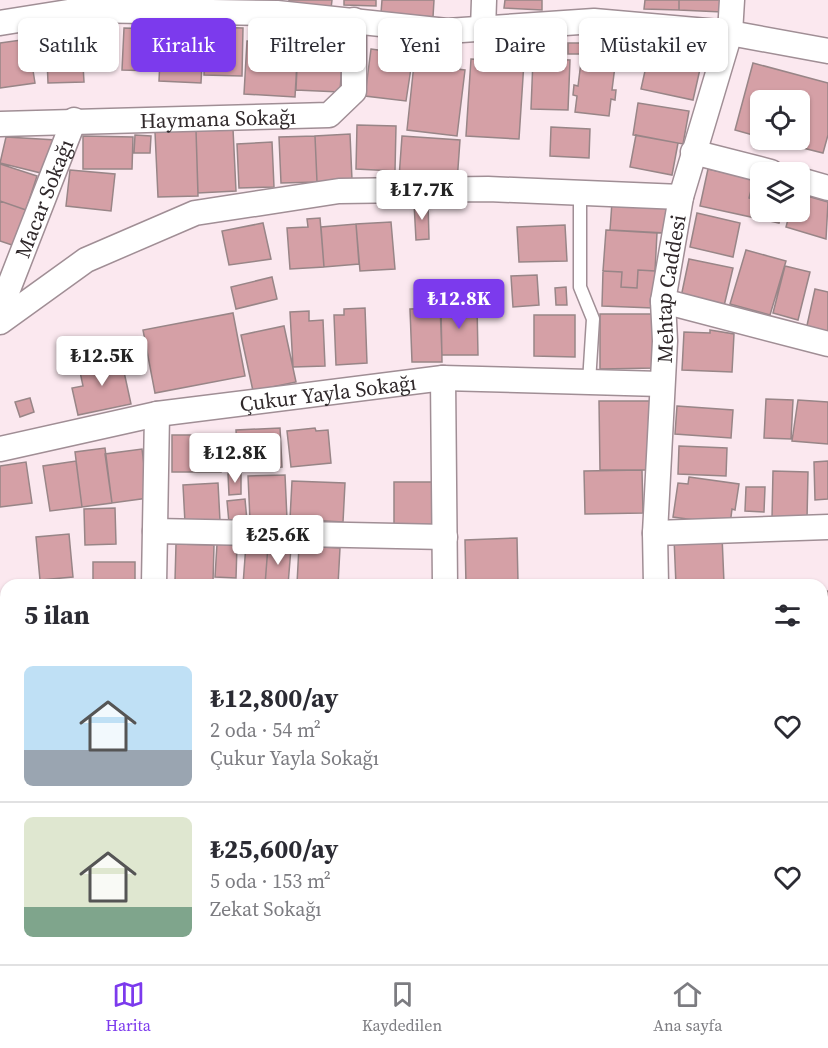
<!DOCTYPE html>
<html lang="tr">
<meta charset="utf-8">
<style>
body{margin:0;font-family:"Source Serif 4",serif;background:#f2f2f3;color:#2b2b33;height:100vh;display:flex;flex-direction:column;font-size:22px;white-space:nowrap}
*{box-sizing:border-box;margin:0}
p{font-size:20px;color:#7c7c81}
.icon{flex:none;width:33px;height:33px;fill:none;stroke:currentColor;stroke-width:2;stroke-linecap:round;stroke-linejoin:round}
.map{position:relative;flex:1;overflow:hidden}
.sheet{position:absolute;left:0px;top:579px;width:828px;height:386px;display:flex;flex-direction:column;background:#fff;border-radius:18px 18px 0 0;box-shadow:0 2px 4px #0004}
.sheet>*{flex:none}
.banner{position:absolute;left:18px;top:18px;width:792px;height:54px;display:flex;gap:12px}
.fabs{position:absolute;left:750px;top:90px;display:grid;gap:12px}
.fabs a{display:grid;place-items:center;width:60px;height:60px;border-radius:9px;background:#fff;box-shadow:0 2px 4px #0004;font-size:30px}
.price{position:absolute;translate:-50% -51px;padding:0 14px;border-radius:6px;background:#fff;color:#222;font-size:20px;line-height:39px;filter:drop-shadow(0 2px 3px #0008)}
.price::after{content:'';position:absolute;left:50%;top:36px;width:18px;height:14px;margin-left:-9px;background:inherit;clip-path:polygon(0 0,100% 0,50% 100%)}
.price.current{background:#7c3aed;color:#fff}
ul{padding:0;list-style:none}
li{display:flex;align-items:center;gap:18px;height:150px;padding:0 24px}
li+li{border-top:2px solid #e1e1e2}
li span{display:grid;place-items:center;flex:none;width:168px;height:120px;border-radius:9px;color:#555}
li>.icon{margin-inline-start:auto}
span .icon{width:72px;height:72px;fill:#fffc;stroke-width:1}
li b{font-size:26px}
h2{display:flex;justify-content:space-between;align-items:center;height:72px;padding:0 24px;font-size:26px}
.chip{padding:0 21px;border-radius:9px;background:#fff;box-shadow:0 2px 4px #0004;font-size:21px;line-height:54px}
.chip.current{background:#7c3aed;color:#fff}
.tabs{display:flex;justify-content:space-around;align-items:center;height:84px;border-top:2px solid #e1e1e2;background:#fff;font-size:16px;color:#7c7c81}
.tabs a{display:grid;justify-items:center;gap:3px}
.tabs .current{color:#7c3aed}
.map>svg:first-child{display:block}
.building{fill:#d5a0a6;stroke:#988587;stroke-width:1.5}
.lines{fill:none;stroke-linecap:round;stroke-linejoin:round}
.service-casing{stroke:#a08e95;stroke-width:15}
.minor-casing{stroke:#a08e95;stroke-width:27}
.service{stroke:#fff;stroke-width:12}
.minor{stroke:#fff;stroke-width:24}
.labels{text-anchor:middle;dominant-baseline:central;stroke-width:4.5;stroke-linejoin:round;paint-order:stroke}
.street-label{font-size:21px;fill:#30292b;stroke:#fbe8ef}
</style>
<div class="map">
<svg width="828" height="964" viewBox="0 0 828 964">
<rect width="100%" height="100%" fill="#fbe8ef"/>
<!-- building -->
<path class="building" d="M289,0H332L331,9L289,6Z
M344,0H376V6L344,5Z
M382,0H434L433,17L381,13Z
M505,0H542V10L504,8Z
M645,0H679V10L644,9Z
M679,0H723L722,12L679,10Z
M206,27L243,28L242,76L204,75Z
M124,28L157,29L156,71L122,70Z
M81,31L84,82L48,83L46,33Z
M653,35L705,47L693,100L641,89Z
M620,37L637,38L636,49L619,48Z
M161,38L197,40L196,44H203L201,83L159,81Z
M28,39L35,83L0,88V43Z
M247,41L298,44L295,97L244,94Z
M568,43H583V54H568Z
M298,44L343,47L340,92L296,90Z
M371,49L413,55L406,101L365,96Z
M471,59L524,62L519,139L466,136Z
M533,59L570,60L568,110L531,109Z
M581,62L615,66L612,90H616L615,100L611,99L609,116L575,112L577,96L573,95L574,85L578,86Z
M753,63L828,83V135L823,153L771,140H800V100H760V137L735,130Z
M414,64L465,70L457,136L407,130Z
M638,103L689,111L683,144L633,135Z
M357,125L396,126L395,171L356,169Z
M551,127L590,129L589,158L550,156Z
M233,129L236,191L198,193L196,130Z
M196,130L198,196L158,197L155,132Z
M350,134L352,180L317,182L315,136Z
M135,135L151,136L150,153H134Z
M636,135L678,143L672,175L630,167Z
M83,136L133,137L132,169H83Z
M315,136L317,182L281,183L279,137Z
M402,136L460,140L457,182L399,178Z
M6,137L56,140L45,174L0,163Z
M272,142L274,187L239,188L237,144Z
M0,164L37,176L26,210L0,201Z
M708,169L754,179L749,198L755,200L751,217L700,206Z
M70,170L115,174L111,211L66,206Z
M754,179L760,180V212H782L779,223L751,217L755,200L749,198Z
M800,194L828,202L826,239L786,227L790,212H800Z
M0,201L26,210L15,246L0,241Z
M428,202L429,239L416,240L414,203Z
M612,202L667,205L666,233L610,230Z
M697,213L740,223L733,257L690,247Z
M320,218L324,267L290,269L287,228L308,227L307,219Z
M391,222L395,269L360,271L356,224Z
M263,223L271,259L229,265L222,231Z
M356,224L359,264L324,267L321,227Z
M565,225L567,261L519,262L517,227Z
M606,230L657,233L655,271L638,270L637,288L621,287L622,272L603,271Z
M746,250L786,261L770,315L730,304Z
M689,259L733,268L724,306L681,297Z
M785,266L810,272L798,320L773,313Z
M638,270L655,271L653,308L602,306L603,271L622,272L621,287L637,288Z
M537,275L539,305L513,307L511,276Z
M272,277L277,299L236,309L231,287Z
M566,287L567,305H556L555,288Z
M815,289L828,292V335L806,330Z
M440,305H477L478,355H442Z
M365,308L367,363L336,365L334,315H344V309Z
M441,308L442,362H412L410,309Z
M309,311V321L323,320L325,366L293,367L290,312Z
M233,313L245,376L155,393L143,330Z
M600,314H656V368L600,369Z
M534,315H575V357L534,356Z
M284,326L296,382L253,391L241,335Z
M710,330L734,334L732,372L682,370L684,332L710,333Z
M121,358L131,404L78,415L72,388L83,386L79,367Z
M30,398L34,412L20,417L15,402Z
M766,399L793,400L791,439L764,438Z
M798,400L828,402V444L792,441Z
M599,401H650L651,470H600Z
M677,406L733,410L731,438L675,434Z
M280,428L282,467L238,469L236,430Z
M315,428L316,431L328,430L331,463L291,467L287,431Z
M172,435H221V472H172Z
M679,446L727,448L726,476L678,474Z
M105,448L112,503L82,507L75,452Z
M142,449L148,498L112,503L105,454Z
M76,461L82,507L50,511L43,466Z
M828,461V499L815,500L814,462Z
M26,462L32,503L0,507V466Z
M642,470L643,513L585,514L584,471Z
M773,471L808,472L807,519H772Z
M241,473V494L229,495L228,474Z
M285,475L287,519L250,520L248,476Z
M689,477L739,484L735,510L732,509L730,525L673,517L678,483L688,484Z
M292,481L345,483L343,522L290,519Z
M394,482H436V526H394Z
M218,483L220,521L185,523L183,485Z
M746,487H765L764,512L745,511Z
M245,499L247,521L229,523L227,501Z
M115,508L116,544L85,545L84,509Z
M69,534L73,577L40,580L36,537Z
M722,536L724,583L676,585L674,538Z
M517,538L518,582L466,584L465,540Z
M176,544L214,545L213,582L175,581Z
M217,544L237,545L236,578L215,577Z
M246,544L268,546L265,585H243Z
M268,546L291,548L288,585H265Z
M299,546L340,548L338,585L297,584Z
M93,562H135V585H93Z
M799,580V585H770V581Z
M828,591V635L822,636V592Z
M3,612L6,613V643H2Z
M0,672H6V753L0,752Z
M0,787H6V832H0Z
M828,807V881H825L822,859V808Z
M822,918H828V964H796L795,958H822Z
M6,958H60V964H6Z
M68,958H113V964H68Z
M121,958H170V964H121Z
M267,958H307V964H267Z
M332,958H365V964H332Z
M365,958H409V964H365Z
M409,958H435V964H409Z
M466,958H496L495,964H466Z
M496,958L524,961V964H495Z
M693,958H740V964H694Z
M740,958H785L786,964H740Z
M655,959L656,964H614Z"/>
<g class="lines">
<!-- service casing -->
<g class="service-casing">
<path id="service" d="M580,193V287L593,319L589,382"/>
</g>
<!-- minor casing -->
<g class="minor-casing">
<g id="minor">
<path d="M0,23L81,10L277,13L447,31L594,21L730,33L828,51"/>
<path d="M483,30L484,0"/>
<path id="s1" d="M0,124L329,115L354,91V20"/>
<path d="M693,152L771,172"/>
<path d="M800,180L828,188"/>
<path d="M663,301L828,344"/>
<path id="s2" d="M0,310L74,120"/>
<path d="M0,322L86,260L195,213L339,191L488,189L681,197"/>
<path d="M443,378L445,585"/>
<path id="s3" d="M0,449L157,414L443,378L661,384"/>
<path d="M155,531L445,537"/>
<path d="M655,533L828,527"/>
<path d="M154,585L157,414"/>
<path id="s4" d="M656,585L655,533L665,341L663,301L681,197L730,33L732,0"/>
<path d="M822,652H828"/>
<path d="M0,767H6"/>
<path d="M822,900L828,899"/>
<path d="M0,912H6"/>
<path d="M675,958L676,964"/>
<path d="M322,964V958"/>
</g>
</g>
<!-- service -->
<use href="#service" class="service"/>
<!-- minor -->
<use href="#minor" class="minor"/>
</g>
<g class="labels">
<!-- street labels -->
<g class="street-label">
<text stroke="none"><textPath href="#s1" startOffset="218">Haymana Sokağı</textPath></text>
<text stroke="none"><textPath href="#s2" startOffset="120">Macar Sokağı</textPath></text>
<text stroke="none"><textPath href="#s4" startOffset="297">Mehtap Caddesi</textPath></text>
<text stroke="none"><textPath href="#s3" startOffset="333">Çukur Yayla Sokağı</textPath></text>
</g>
</g>
</svg>
<div class="fabs">
<a><svg class="icon" aria-label="locate" viewBox="0 0 24 24"><circle cx="12" cy="12" r="6"/><path d="M12 2v4M12 18v4M2 12h4M18 12h4"/></svg></a>
<a><svg class="icon" aria-label="layers" viewBox="0 0 24 24"><path d="M12 4l9 5-9 5-9-5zM3 14l9 5 9-5"/></svg></a>
</div>
<b class="price" style="left:422px;top:221px">₺17.7K</b>
<b class="price current" style="left:459px;top:330px">₺12.8K</b>
<b class="price" style="left:102px;top:387px">₺12.5K</b>
<b class="price" style="left:235px;top:484px">₺12.8K</b>
<b class="price" style="left:278px;top:566px">₺25.6K</b>
<div class="banner">
<a class="chip">Satılık</a>
<a class="chip current">Kiralık</a>
<a class="chip">Filtreler</a>
<a class="chip">Yeni</a>
<a class="chip">Daire</a>
<a class="chip">Müstakil ev</a>
</div>
<section class="sheet">
<h2>5 ilan<svg class="icon" aria-label="filters" viewBox="0 0 24 24"><path d="M4 7h16M4 17h16"/><circle cx="9" cy="7" r="2"/><circle cx="15" cy="17" r="2"/></svg></h2>
<ul>
<li><span style="background:linear-gradient(#bfe0f5 70%,#9aa5b1 0)"><svg class="icon" aria-label="home" viewBox="0 0 24 24"><path d="M3 11l9-7 9 7M6 9v11h12V9"/></svg></span><div><b>₺12,800/ay</b><p>2 oda · 54 m²</p><p>Çukur Yayla Sokağı</p></div><svg class="icon" aria-label="heart" viewBox="0 0 24 24"><path d="M12 20l-8-8c-3-5 5-10 8-4 3-6 11-1 8 4z"/></svg></li>
<li><span style="background:linear-gradient(#dfe7d0 75%,#7fa58c 0)"><svg class="icon" aria-label="home" viewBox="0 0 24 24"><path d="M3 11l9-7 9 7M6 9v11h12V9"/></svg></span><div><b>₺25,600/ay</b><p>5 oda · 153 m²</p><p>Zekat Sokağı</p></div><svg class="icon" aria-label="heart" viewBox="0 0 24 24"><path d="M12 20l-8-8c-3-5 5-10 8-4 3-6 11-1 8 4z"/></svg></li>
</ul>
</section>
</div>
<nav class="tabs">
<a class="current"><svg class="icon" aria-label="map" viewBox="0 0 24 24"><path d="M3 6l6-2 6 2 6-2v14l-6 2-6-2-6 2zM9 4v14M15 6v14"/></svg>Harita</a>
<a><svg class="icon" aria-label="saved" viewBox="0 0 24 24"><path d="M7 4h10v16l-5-4-5 4z"/></svg>Kaydedilen</a>
<a><svg class="icon" aria-label="home" viewBox="0 0 24 24"><path d="M3 11l9-7 9 7M6 9v11h12V9"/></svg>Ana sayfa</a>
</nav>
